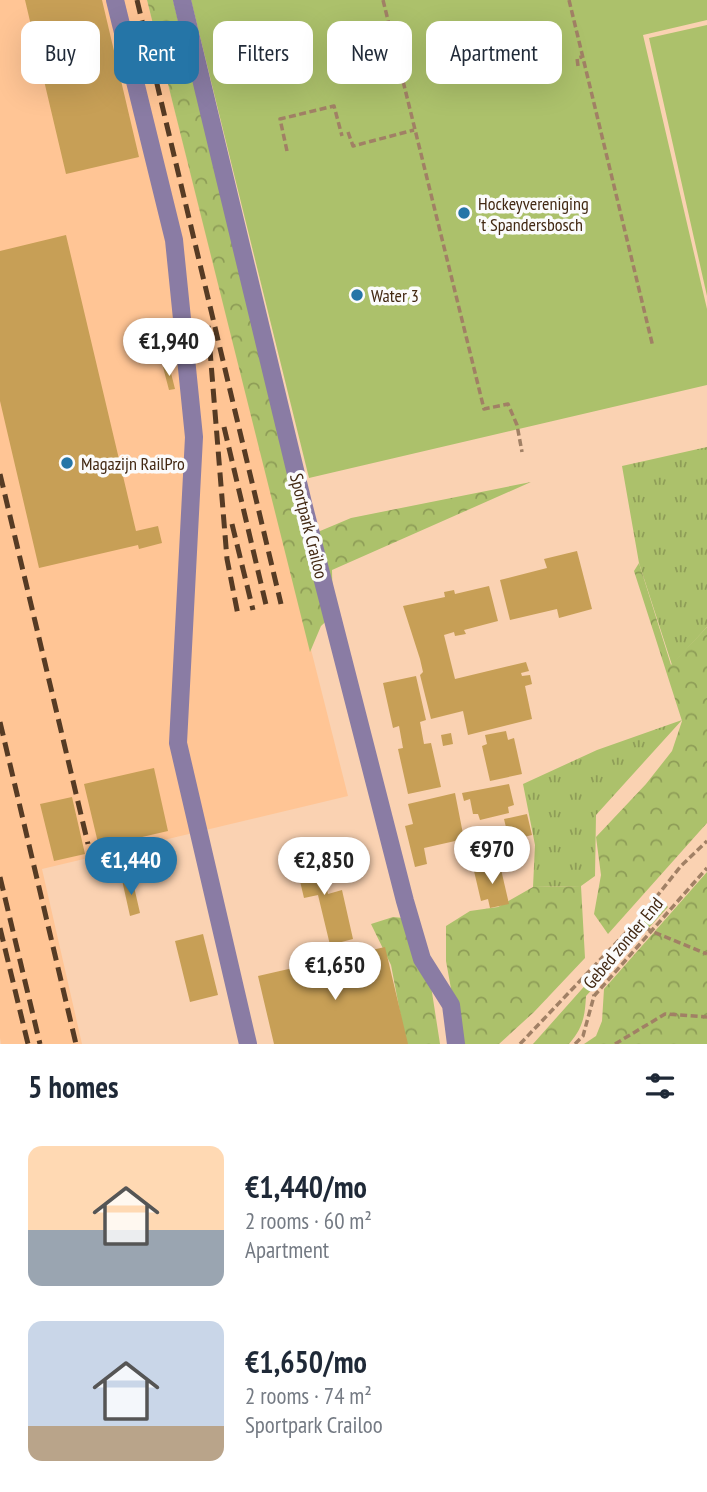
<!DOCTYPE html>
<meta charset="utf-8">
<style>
body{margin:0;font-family:"PT Sans Narrow",sans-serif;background:#f2f2f3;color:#1f2937;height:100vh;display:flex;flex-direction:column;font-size:26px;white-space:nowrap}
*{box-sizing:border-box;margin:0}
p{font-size:23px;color:#747a83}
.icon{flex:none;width:38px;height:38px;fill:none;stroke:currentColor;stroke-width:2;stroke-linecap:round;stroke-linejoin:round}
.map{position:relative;height:1044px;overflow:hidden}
.sheet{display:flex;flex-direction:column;background:#fff;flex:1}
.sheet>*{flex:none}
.guide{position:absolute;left:21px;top:21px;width:665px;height:63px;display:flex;gap:14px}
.price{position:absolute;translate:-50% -60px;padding:0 16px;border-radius:24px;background:#fff;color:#222;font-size:23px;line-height:46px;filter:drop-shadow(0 2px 4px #0008)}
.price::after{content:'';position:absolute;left:50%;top:42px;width:21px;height:16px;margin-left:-10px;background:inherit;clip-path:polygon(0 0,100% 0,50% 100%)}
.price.active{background:#2575a7;color:#fff}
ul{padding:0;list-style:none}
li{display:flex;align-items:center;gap:21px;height:175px;padding:0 28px}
li span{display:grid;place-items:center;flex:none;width:196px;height:140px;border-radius:14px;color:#555}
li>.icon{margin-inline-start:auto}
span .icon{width:84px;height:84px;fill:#fffc;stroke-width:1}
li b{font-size:30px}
h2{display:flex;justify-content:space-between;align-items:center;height:84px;padding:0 28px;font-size:30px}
.chip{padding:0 24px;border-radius:14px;background:#fff;box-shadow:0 7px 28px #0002;font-size:24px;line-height:63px}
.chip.active{background:#2575a7;color:#fff}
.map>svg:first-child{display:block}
.built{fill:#ffc595}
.grass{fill:url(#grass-tufts)}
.forest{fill:url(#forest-crowns)}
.garden{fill:#acc16b}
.building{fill:#c79f56}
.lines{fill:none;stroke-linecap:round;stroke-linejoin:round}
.path{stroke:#a18065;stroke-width:3.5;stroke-dasharray:7 3.5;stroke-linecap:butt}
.minor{stroke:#8a7ca4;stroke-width:18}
.rail{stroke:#563b24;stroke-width:5;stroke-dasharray:14 7;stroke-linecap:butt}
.poi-dot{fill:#2575a7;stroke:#fbfbfb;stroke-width:2.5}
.labels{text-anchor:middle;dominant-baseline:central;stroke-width:7;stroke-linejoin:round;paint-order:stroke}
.poi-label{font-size:18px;fill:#422812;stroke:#fbfbfb;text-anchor:start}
.street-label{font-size:18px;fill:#422812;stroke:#fbfbfb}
</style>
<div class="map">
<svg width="707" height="1044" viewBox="0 0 707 1044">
<defs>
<pattern id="grass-tufts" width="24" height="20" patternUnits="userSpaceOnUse" patternTransform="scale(1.75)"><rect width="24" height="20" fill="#acc16b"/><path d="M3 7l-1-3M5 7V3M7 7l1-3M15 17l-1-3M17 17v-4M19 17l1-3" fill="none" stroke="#8e9d57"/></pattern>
<pattern id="forest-crowns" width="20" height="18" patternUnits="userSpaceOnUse" patternTransform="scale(1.75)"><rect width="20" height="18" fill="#acc16b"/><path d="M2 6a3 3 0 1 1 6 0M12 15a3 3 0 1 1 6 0" fill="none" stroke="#8e9d57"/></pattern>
</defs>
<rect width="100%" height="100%" fill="#fad2b2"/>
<!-- built -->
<path class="built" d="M0,0H147L348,796L42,869L82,1044H1L0,1038Z"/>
<!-- grass -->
<path class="grass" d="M707,447V627L672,665L639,563L622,466Z
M682,720L596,815L595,876L581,886L533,887L535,845L523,784L597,750Z"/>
<!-- forest -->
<path class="forest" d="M147,0H173L289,470L313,534L351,518L531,482L332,570L333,615L321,626L310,652Z
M639,563L671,665L707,627V823L608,934L594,914L601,875L596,837L646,784L672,751L682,721L634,571Z
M707,872V1044H584L596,1036L602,1021L604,989Z
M581,886L585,958L534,1012L499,1044H461L446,961V926L470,911L498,907L533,887Z
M662,899L668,907L586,996C585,1016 583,1028 569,1044H533Z
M393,917L413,919L423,934L440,1044H406L391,965L371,924Z"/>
<!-- garden -->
<path class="garden" d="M191,0H707V20L643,35L707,309V385L309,478Z
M707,25V296L649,38Z"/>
<!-- building -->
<path class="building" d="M25,0H102L139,157L66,174Z
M66,235L136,531L158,526L162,543L139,549L138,545L39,568L0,401V251Z
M169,365L175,389L169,390L163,367Z
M577,551L592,609L559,618L557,609L510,620L500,580L547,568L544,559Z
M489,586L498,621L464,630L466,634L455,636L454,632L444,635L455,679L526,662L529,671L521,673L522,676L530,675L532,684L525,686L532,719L468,735L463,711L431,719L420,675L423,672L420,659L403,606L445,597L444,592L454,590L455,594Z
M416,676L426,720L420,722L424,744L431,743L441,787L408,794L398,749L403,748L399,726L393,728L383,683Z
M506,731L508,740L514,738L522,774L490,781L482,746L487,744L485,735Z
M451,733L453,744L443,746L441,735Z
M154,768L168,831L99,847L84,784Z
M509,784L514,805L508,807L509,813L480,820L478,814H473L470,799L464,801L462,793Z
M455,793L464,839L424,848L427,864L415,867L405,826L413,824L408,804Z
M72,797L85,854L54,861L40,804Z
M527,814L532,835L524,837L526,844L511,848L504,819Z
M318,851L328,894L342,890L353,939L330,945L318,895L304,898L294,856Z
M500,865L509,904L490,908L488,899L481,901L474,871Z
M132,878L140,913L130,916L122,880Z
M203,934L218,995L190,1002L175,941Z
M385,947L408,1044H274L258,976Z"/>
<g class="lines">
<!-- path -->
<path class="path" d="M383,0L484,409L508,404L517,425L522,452
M569,0L653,347
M578,66L577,58L582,57
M348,132L353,146L414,130
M287,151L280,119L334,106L342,136
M637,921L651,931L707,954
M587,974L594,996
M520,1044L637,921L681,866L707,841
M575,1044L583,1036L594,996L707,868
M615,1044L665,1014L707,1017"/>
<!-- minor -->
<path class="minor" d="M115,0L174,240L194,437L178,743L248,1044
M182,0L303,503L405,901L422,959L451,1005L456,1044"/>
<!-- rail -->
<path class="rail" d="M137,0L281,604
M208,326L227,559L238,615
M224,427L267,609
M0,474L88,844
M232,524L253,610
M0,722L76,1044
M0,877L40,1044
M0,928L28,1044"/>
</g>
<!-- markers -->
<g class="poi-dot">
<circle cx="464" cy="213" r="7"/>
<circle cx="357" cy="295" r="7"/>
<circle cx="67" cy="463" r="7"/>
</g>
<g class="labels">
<!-- poi labels -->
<g class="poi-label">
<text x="478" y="203">Hockeyvereniging<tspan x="478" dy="21">'t Spandersbosch</tspan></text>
<text x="371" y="295">Water 3</text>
<text x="81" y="463">Magazijn RailPro</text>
</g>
<!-- street labels -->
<g class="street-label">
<text transform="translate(309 526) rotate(76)">Sportpark Crailoo</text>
<text transform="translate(623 943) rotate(-50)">Gebed zonder End</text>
</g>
</g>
</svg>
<b class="price" style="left:169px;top:378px">€1,940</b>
<b class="price" style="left:492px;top:886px">€970</b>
<b class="price active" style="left:131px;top:897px">€1,440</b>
<b class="price" style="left:324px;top:897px">€2,850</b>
<b class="price" style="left:335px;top:1002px">€1,650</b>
<div class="guide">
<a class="chip">Buy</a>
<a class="chip active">Rent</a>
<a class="chip">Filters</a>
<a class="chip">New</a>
<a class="chip">Apartment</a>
</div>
</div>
<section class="sheet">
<h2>5 homes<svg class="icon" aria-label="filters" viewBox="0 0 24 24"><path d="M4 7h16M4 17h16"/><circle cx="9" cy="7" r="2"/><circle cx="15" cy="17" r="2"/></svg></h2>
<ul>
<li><span style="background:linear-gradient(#ffd9b3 60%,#9aa5b1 0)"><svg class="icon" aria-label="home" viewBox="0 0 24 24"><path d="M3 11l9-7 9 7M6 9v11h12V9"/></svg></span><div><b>€1,440/mo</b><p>2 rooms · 60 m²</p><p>Apartment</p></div></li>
<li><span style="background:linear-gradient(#c9d6e8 75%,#b9a48a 0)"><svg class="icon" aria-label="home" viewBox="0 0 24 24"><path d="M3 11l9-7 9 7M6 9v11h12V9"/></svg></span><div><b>€1,650/mo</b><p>2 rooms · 74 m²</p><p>Sportpark Crailoo</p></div></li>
</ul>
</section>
